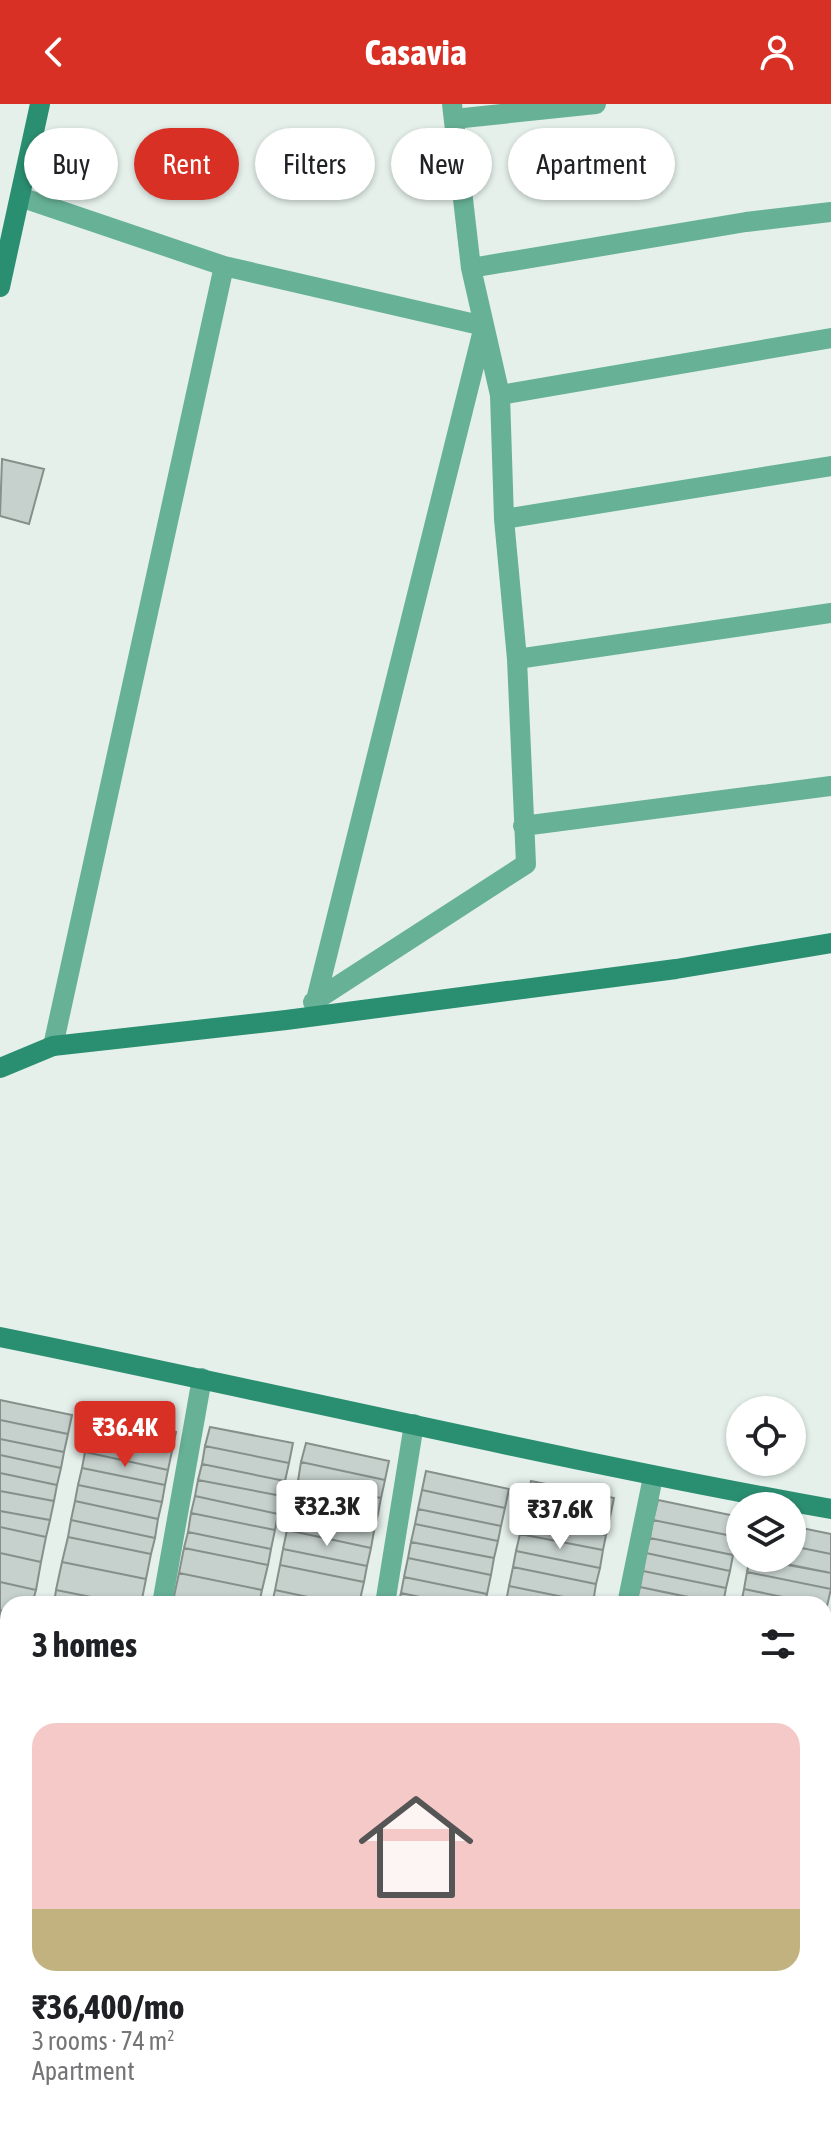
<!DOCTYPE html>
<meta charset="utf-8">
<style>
body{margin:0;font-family:"Asap Condensed",sans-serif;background:#f2f2f2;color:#202124;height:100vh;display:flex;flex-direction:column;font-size:30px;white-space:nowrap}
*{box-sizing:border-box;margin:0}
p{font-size:26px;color:#757577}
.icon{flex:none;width:44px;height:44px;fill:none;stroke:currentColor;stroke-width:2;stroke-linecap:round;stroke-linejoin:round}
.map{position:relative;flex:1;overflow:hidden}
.side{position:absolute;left:0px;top:1492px;width:832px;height:536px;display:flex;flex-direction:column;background:#fff;border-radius:24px 24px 0 0;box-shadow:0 2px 6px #0004}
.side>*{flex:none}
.guide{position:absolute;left:24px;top:24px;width:784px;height:72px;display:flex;gap:16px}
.buttons{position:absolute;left:726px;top:1292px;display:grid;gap:16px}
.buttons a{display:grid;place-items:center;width:80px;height:80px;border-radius:50%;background:#fff;box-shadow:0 2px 6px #0004;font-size:40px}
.price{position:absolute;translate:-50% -68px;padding:0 18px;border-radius:8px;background:#fff;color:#222;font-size:26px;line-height:52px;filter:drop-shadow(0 2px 4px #0008)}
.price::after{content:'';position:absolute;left:50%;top:48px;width:24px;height:18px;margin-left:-12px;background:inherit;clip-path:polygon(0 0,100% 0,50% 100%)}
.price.current{background:#d93025;color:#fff}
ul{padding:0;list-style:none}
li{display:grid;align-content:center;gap:16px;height:424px;padding:0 32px}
li span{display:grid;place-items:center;height:248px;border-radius:24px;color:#555}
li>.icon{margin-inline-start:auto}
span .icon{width:144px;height:144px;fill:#fffc;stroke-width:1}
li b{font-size:34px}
h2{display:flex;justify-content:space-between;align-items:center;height:96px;padding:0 32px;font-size:34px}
.pill{padding:0 28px;border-radius:36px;background:#fff;box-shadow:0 2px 6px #0004;font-size:28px;line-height:72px}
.pill.current{background:#d93025;color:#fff}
header{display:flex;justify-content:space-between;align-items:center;height:104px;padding:0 32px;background:#d93025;color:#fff;font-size:36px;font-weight:700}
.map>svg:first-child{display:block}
.building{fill:#c6d1cd;stroke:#86908b;stroke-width:2}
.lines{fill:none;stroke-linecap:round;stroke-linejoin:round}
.street{stroke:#67b197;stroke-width:20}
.secondary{stroke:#2a8e70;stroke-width:20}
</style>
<header><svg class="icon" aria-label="back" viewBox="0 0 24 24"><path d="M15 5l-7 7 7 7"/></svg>Casavia<svg class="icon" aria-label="person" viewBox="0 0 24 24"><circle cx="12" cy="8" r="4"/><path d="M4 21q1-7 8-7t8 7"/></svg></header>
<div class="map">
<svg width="831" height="2028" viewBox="0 0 831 2028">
<rect width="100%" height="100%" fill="#e5f0eb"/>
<!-- building -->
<path class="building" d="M2,355L44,365L29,420L0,412Z
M0,1296L72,1311L68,1330L0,1316Z
M93,1311L176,1328L172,1347L89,1330Z
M0,1316L68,1330L64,1348L0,1335Z
M210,1323L293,1339L289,1359L205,1342Z
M89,1330L172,1347L168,1366L85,1348Z
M0,1335L64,1348L61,1364L0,1351Z
M306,1339L389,1357L385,1376L301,1358Z
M205,1342L289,1359L285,1377L202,1360Z
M85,1348L168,1366L165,1381L82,1364Z
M0,1351L61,1364L57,1381L0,1369Z
M301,1358L385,1376L381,1394L298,1377Z
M202,1360L285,1377L282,1392L198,1376Z
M82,1364L165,1381L162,1398L78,1381Z
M426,1367L509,1385L505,1404L422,1386Z
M0,1369L57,1381L54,1397L0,1387Z
M198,1376L282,1392L278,1410L195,1392Z
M298,1377L381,1394L378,1410L294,1392Z
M531,1377L614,1394L610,1413L527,1396Z
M78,1381L162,1398L158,1415L75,1397Z
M422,1386L505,1404L501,1422L418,1405Z
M0,1387L54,1397L50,1416L0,1407Z
M195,1392L278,1410L275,1426L191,1409Z
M294,1392L378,1410L374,1427L291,1410Z
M527,1396L610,1413L606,1431L523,1414Z
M658,1396L740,1413L737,1433L653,1416Z
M75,1397L158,1415L155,1434L71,1416Z
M418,1405L501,1422L498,1437L415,1420Z
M0,1407L50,1416L46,1433L0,1423Z
M191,1409L275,1426L271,1445L188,1428Z
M291,1410L374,1427L371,1444L287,1426Z
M523,1414L606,1431L603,1446L520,1430Z
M71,1416L155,1434L151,1450L68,1433Z
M653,1416L737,1433L733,1451L650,1434Z
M415,1420L498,1437L494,1454L411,1438Z
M792,1422L831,1430V1450L792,1442Z
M0,1423L46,1433L41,1458L0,1449Z
M287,1426L371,1444L367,1462L283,1445Z
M188,1428L271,1445L268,1461L184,1444Z
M520,1430L603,1446L600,1464L516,1447Z
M68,1433L151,1450L146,1475L62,1458Z
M650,1434L733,1451L730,1467L646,1449Z
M411,1438L494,1454L491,1471L408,1454Z
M792,1442L831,1450V1469L757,1454H792Z
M184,1444L268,1461L262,1486L179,1469Z
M283,1445L367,1462L364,1478L280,1461Z
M516,1447L600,1464L596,1480L513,1463Z
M0,1449L41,1458L36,1486L0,1478Z
M646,1449L730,1467L726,1484L643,1467Z
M408,1454L491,1471L487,1490L404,1473Z
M750,1454L831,1469V1485L747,1468Z
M62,1458L146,1475L141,1500H126L56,1486Z
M280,1461L364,1478L359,1500H341L275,1486Z
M513,1463L596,1480L593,1499L509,1482Z
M643,1467L726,1484L723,1500L640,1483Z
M747,1468L831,1485L827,1502L744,1485Z
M179,1469L262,1486L259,1500H187L173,1497Z
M404,1473L487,1490L485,1500H453L401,1489Z
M0,1478L36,1486L32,1500H8V1508L0,1506Z
M509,1482L593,1499L592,1500L506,1498Z
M640,1483L720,1500H636Z
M744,1485L816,1500H741Z
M56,1486L126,1500H54Z
M275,1486L341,1500H272Z
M401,1489L453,1500H398Z
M0,1506L8,1508V1529L0,1528Z
M0,1528L8,1529V1547L0,1545Z
M0,1545L8,1547V1576L0,1574Z
M0,1574L8,1576V1608L0,1606Z
M0,1606L8,1608L5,1633L0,1632Z
M824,1684L831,1686V1716L824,1714Z
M824,1714L831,1716V1748L824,1746Z
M5,1733L8,1734V1771L0,1769Z
M824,1746L831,1748V1773L824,1772Z
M0,1808L8,1809V1849L0,1847Z
M0,1847L8,1849V1868L0,1866Z
M0,1866L8,1868V1884L0,1882Z
M0,1882L8,1884V1901L0,1900Z
M0,1900L8,1901V1919L0,1917Z
M0,1917L8,1919V1939L0,1937Z
M0,1937L8,1939V1956L0,1954Z
M0,1954L8,1956V1982L0,1980Z
M824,1971L831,1972V1992L824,1991Z
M0,1980L8,1982V2010L0,2009Z
M824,1991L831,1992V2011L824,2010Z
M0,2009L8,2010V2020H31L30,2028H0Z
M824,2010L831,2011V2027L796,2020H824Z
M69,2020H156L154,2028H67Z
M174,2020H261L259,2028H190L173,2025Z
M766,2020H796L831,2028H765Z"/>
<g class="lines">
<!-- street -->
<path class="street" d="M454,15L596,0
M20,93L224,162L484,222L316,896
M471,164L746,118L831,108
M500,291L831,234
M504,415L831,362
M517,555L831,509
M523,722L831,682
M313,898L526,760L517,555L504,415L500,291L471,164L452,0
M53,942L224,162
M162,1500L202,1274
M385,1500L414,1320
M627,1500L653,1373
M824,1642L831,1605
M0,1782L8,1784
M824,1952L831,1953
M62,2028L64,2020
M305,2028L307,2020
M749,2028L750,2020"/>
<!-- secondary -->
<path class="secondary" d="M0,183L40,0
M0,964L53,942L286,916L676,865L831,839
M0,1233C277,1289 553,1355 831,1405"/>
</g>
</svg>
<div class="buttons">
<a><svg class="icon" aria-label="locate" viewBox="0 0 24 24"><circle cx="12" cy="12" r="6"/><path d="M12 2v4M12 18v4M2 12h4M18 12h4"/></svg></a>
<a><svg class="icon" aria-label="layers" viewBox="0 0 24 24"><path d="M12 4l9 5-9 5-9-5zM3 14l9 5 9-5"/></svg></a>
</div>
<b class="price current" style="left:125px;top:1365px">₹36.4K</b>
<b class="price" style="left:327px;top:1444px">₹32.3K</b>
<b class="price" style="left:560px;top:1447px">₹37.6K</b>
<div class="guide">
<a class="pill">Buy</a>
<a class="pill current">Rent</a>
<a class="pill">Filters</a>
<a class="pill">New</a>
<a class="pill">Apartment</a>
</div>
<section class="side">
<h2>3 homes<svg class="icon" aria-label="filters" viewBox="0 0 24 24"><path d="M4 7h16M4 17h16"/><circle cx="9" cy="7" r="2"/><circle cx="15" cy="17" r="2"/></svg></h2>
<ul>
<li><span style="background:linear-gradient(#f6c9c9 75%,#c2b280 0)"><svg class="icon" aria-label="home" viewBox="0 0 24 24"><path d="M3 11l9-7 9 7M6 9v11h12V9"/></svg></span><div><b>₹36,400/mo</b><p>3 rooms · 74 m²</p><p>Apartment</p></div></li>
</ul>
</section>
</div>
